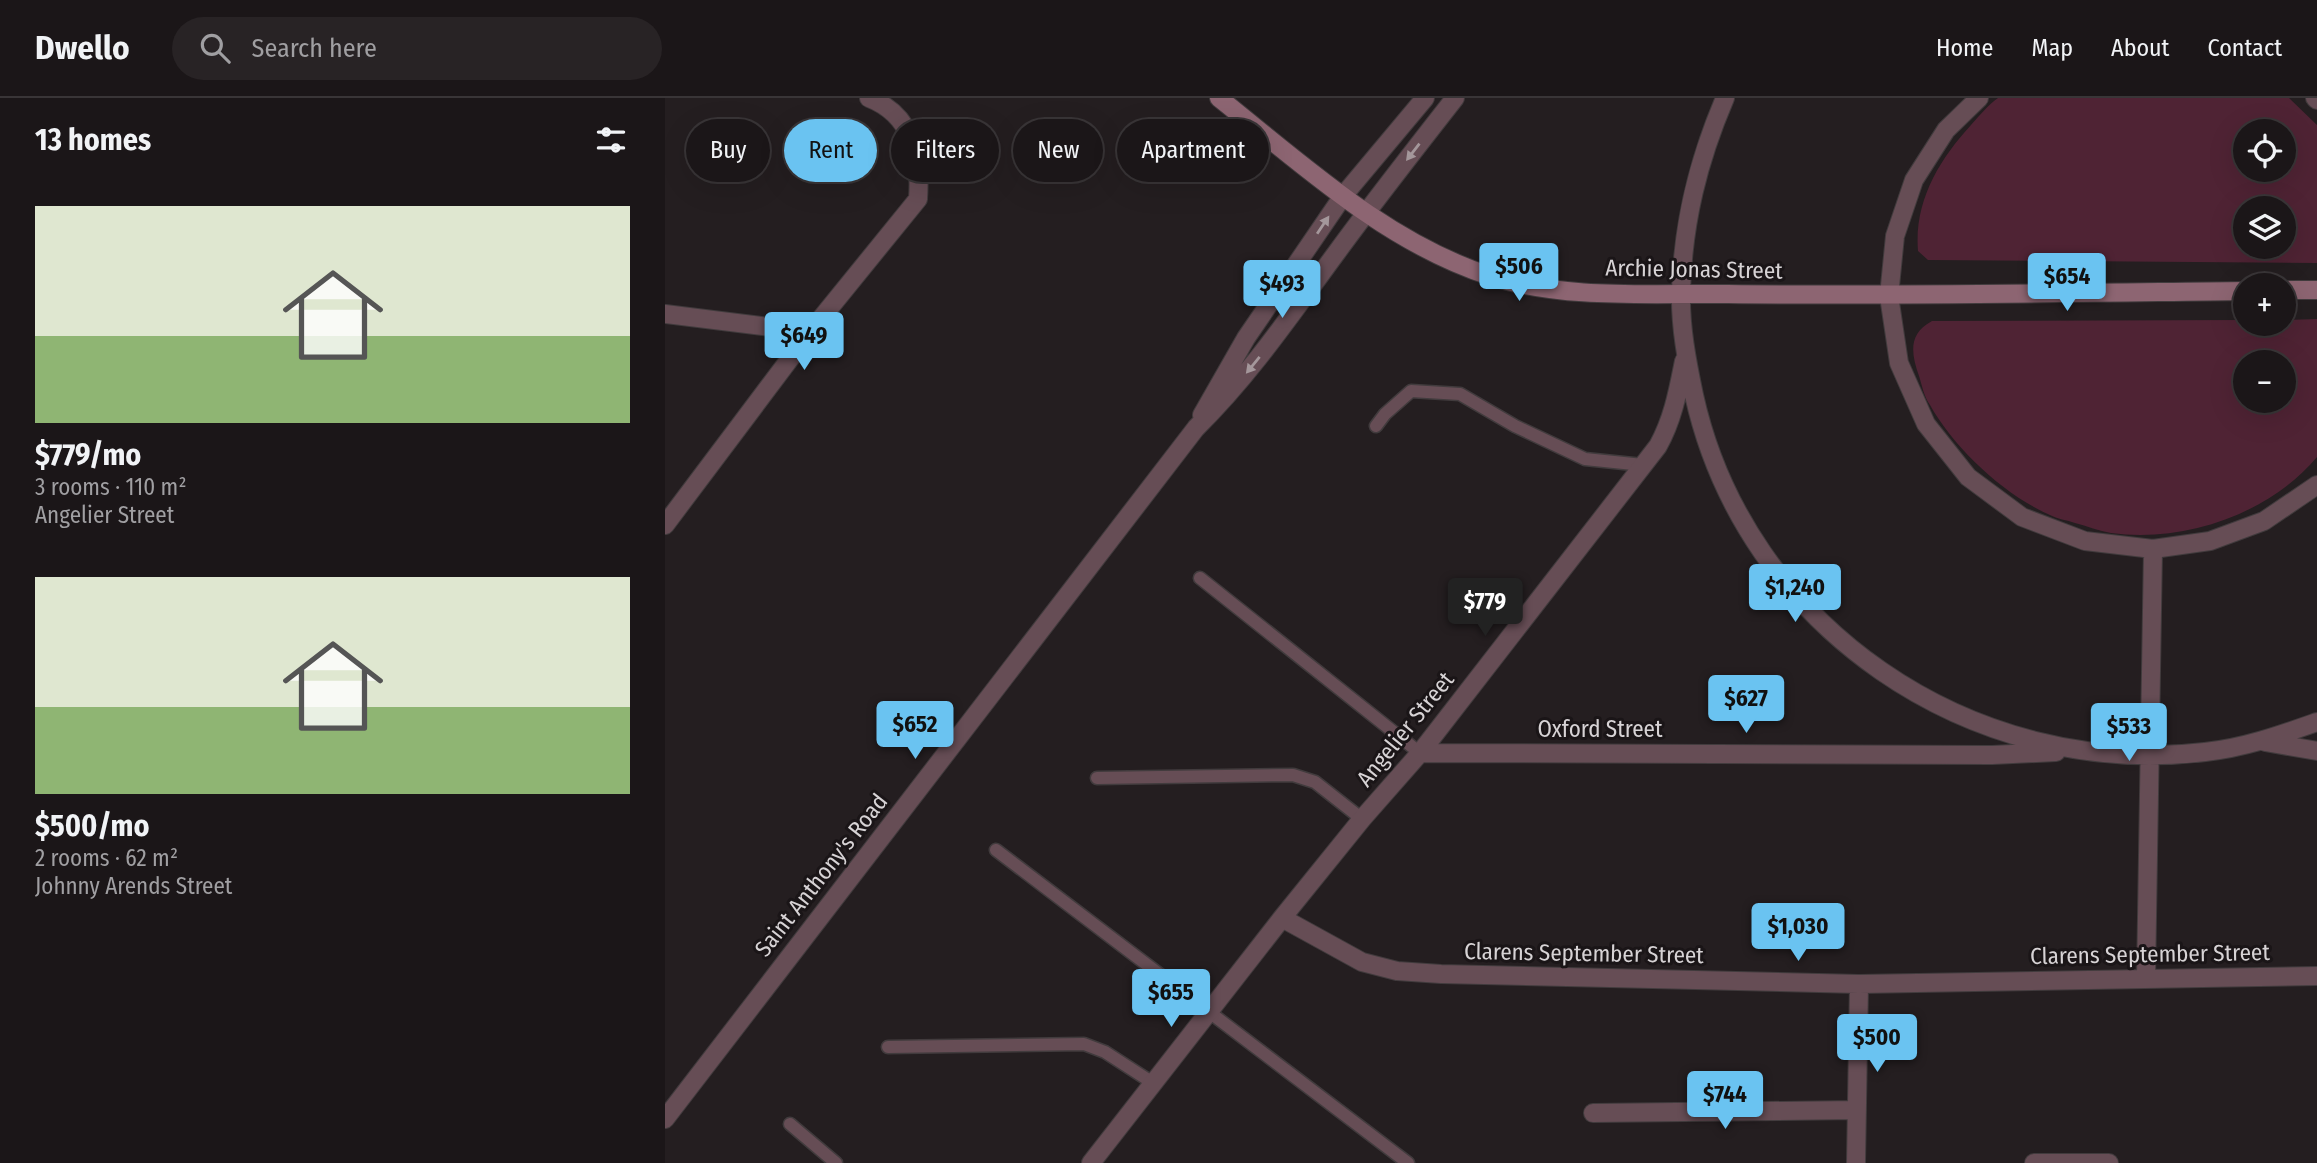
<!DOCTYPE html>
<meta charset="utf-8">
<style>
body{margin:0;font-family:"Fira Sans Condensed",sans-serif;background:#282325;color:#f1f3f6;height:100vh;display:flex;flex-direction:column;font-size:26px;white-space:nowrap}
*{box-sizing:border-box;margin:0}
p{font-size:23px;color:#a09fa2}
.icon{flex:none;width:38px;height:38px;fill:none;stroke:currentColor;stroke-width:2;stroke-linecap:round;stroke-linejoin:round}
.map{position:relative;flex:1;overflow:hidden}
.details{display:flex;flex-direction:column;background:#1b1618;width:665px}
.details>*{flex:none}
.hud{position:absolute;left:21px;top:21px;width:665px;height:63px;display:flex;gap:14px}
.fabs{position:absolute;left:1568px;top:21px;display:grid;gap:14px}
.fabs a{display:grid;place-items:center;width:63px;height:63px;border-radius:50%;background:#1b1618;box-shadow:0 7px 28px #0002,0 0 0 2px #393537;font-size:35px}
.price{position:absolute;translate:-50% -60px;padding:0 16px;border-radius:7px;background:#6ac3f1;color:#111;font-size:23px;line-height:46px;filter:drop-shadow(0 2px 4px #0008)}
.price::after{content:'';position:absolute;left:50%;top:42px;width:21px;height:16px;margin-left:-10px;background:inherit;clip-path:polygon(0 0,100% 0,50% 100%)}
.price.on{background:#222;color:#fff}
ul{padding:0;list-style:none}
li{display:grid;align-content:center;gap:14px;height:371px;padding:0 35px}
li span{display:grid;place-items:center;height:217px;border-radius:0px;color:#555}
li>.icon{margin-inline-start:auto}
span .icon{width:126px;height:126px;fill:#fffc;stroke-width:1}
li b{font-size:30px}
h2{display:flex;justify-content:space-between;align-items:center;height:84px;padding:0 35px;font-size:30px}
.tag{padding:0 24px;border-radius:32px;background:#1b1618;box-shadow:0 7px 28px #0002,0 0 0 2px #393537;font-size:24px;line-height:63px}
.tag.on{background:#6ac3f1;color:#111}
header{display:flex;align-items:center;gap:42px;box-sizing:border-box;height:98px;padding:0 35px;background:#1b1618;border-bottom:2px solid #393537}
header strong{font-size:33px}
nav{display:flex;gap:38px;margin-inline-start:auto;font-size:24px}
.search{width:490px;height:63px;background:#282325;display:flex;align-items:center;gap:18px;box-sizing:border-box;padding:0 24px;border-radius:38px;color:#a09fa2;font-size:26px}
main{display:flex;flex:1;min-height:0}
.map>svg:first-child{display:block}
.green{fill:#4f2334;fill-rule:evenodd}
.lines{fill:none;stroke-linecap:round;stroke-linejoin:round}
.lane-casing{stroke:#413b3d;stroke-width:15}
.street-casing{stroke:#413b3d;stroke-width:20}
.secondary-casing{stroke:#413b3d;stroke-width:20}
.lane{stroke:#664d55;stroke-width:12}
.street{stroke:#664d55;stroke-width:18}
.secondary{stroke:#8d6572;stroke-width:18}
.oneway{fill:#a4979b}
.labels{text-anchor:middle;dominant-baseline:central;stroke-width:6;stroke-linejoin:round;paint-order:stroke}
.street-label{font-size:23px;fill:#d7d3d5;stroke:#1a1517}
</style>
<header>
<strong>Dwello</strong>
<div class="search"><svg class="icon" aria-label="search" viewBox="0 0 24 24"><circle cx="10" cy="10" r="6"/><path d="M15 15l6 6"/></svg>Search here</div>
<nav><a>Home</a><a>Map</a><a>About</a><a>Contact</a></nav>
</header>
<main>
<section class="details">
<h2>13 homes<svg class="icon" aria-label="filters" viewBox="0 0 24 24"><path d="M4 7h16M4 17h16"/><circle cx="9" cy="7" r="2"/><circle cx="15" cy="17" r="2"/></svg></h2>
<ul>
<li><span style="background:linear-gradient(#dfe7d0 60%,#8fb573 0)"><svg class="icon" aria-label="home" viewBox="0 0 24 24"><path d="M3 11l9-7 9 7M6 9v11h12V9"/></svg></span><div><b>$779/mo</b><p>3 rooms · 110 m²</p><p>Angelier Street</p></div></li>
<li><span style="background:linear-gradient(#dfe7d0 60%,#8fb573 0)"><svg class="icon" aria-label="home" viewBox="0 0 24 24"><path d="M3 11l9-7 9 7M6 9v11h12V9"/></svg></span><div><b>$500/mo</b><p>2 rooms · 62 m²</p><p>Johnny Arends Street</p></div></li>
</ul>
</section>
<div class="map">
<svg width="1652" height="1065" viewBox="0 0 1652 1065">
<rect width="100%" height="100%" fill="#241e20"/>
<!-- green -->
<path class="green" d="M1333,0H1624L1652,27V165L1263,162L1253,153C1249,103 1274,62 1306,27C1315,17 1323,7 1333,0ZM1580,33H1619V72H1580ZM1580,110H1619V149H1580Z
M1652,221V359C1604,416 1520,445 1446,435C1434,433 1422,428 1410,425C1402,422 1392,421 1385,417C1339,397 1289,350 1265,307C1259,299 1257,287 1254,278C1246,255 1243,236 1267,223L1580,222V226H1619V222ZM1580,264H1619V303H1580Z"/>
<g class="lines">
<!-- lane casing -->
<g class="lane-casing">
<path id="lane" d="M711,328L720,316L746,293L795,296L850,328L920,361L978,367
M535,480L755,655
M432,680L628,677L650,684L697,721
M331,752L743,1065
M223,949L419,946L440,954L488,985
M125,1026L171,1065"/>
</g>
<!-- street casing -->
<g class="street-casing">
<path id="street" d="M1060,0C1033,63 1018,124 1016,193C1015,228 1022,264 1029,297C1080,529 1307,682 1540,654C1579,650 1615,637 1652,624
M1314,0L1281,32L1249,82L1230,138L1224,198L1234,265L1261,326L1303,379L1357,419L1420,443L1488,451L1545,443L1599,423L1652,387
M1650,0L1652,2
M0,216L145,234
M537,317L581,240L678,98L760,0
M0,427L145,234L253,101C256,59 248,17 204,0
M1600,644L1652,653
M755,655L1327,657L1391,654
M617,820L697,864L732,873L776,876L1194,886L1652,878
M1481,880L1488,451
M928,1015L1192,1012
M0,1021L531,330C585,277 627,215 672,154C710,102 750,51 790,0
M426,1065L617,820L697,721L755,655L993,348C1008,321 1013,293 1019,263
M1191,1065L1194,886
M1369,1065H1444"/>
</g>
<!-- secondary casing -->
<g class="secondary-casing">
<path id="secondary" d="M554,0C637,66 722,145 825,178C899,202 987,195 1063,196C1236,198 1408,195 1580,193
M1619,192H1652"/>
</g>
<!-- lane -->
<use href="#lane" class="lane"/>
<!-- street -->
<use href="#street" class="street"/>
<!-- secondary -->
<use href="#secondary" class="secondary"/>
</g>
<!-- one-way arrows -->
<defs><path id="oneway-solid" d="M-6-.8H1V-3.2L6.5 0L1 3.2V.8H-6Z" transform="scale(1.75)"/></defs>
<g class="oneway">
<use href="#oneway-solid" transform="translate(748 54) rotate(128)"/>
<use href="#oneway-solid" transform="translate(658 127) rotate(-56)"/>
<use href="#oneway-solid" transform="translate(588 267) rotate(129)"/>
</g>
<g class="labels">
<!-- street labels -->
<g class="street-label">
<text transform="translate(1029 171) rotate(1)">Archie Jonas Street</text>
<text transform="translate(740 631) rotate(-51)">Angelier Street</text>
<text x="935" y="631">Oxford Street</text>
<text transform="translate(156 777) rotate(-52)">Saint Anthony's Road</text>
<text transform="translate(919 855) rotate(1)">Clarens September Street</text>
<text transform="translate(1485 856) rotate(-1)">Clarens September Street</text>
</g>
</g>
</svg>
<div class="fabs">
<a><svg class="icon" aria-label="locate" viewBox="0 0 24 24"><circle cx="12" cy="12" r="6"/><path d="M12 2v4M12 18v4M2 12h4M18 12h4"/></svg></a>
<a><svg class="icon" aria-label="layers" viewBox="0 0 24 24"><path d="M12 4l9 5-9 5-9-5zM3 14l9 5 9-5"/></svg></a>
<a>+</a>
<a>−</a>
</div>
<b class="price" style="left:854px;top:205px">$506</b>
<b class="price" style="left:1402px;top:215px">$654</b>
<b class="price" style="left:617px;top:222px">$493</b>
<b class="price" style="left:139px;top:274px">$649</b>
<b class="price" style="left:1130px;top:526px">$1,240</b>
<b class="price on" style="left:820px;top:540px">$779</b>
<b class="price" style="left:1081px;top:637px">$627</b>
<b class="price" style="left:250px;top:663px">$652</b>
<b class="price" style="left:1464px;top:665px">$533</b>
<b class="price" style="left:1133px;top:865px">$1,030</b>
<b class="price" style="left:506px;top:931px">$655</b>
<b class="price" style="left:1212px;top:976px">$500</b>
<b class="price" style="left:1060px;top:1033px">$744</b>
<div class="hud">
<a class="tag">Buy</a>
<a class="tag on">Rent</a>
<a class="tag">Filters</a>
<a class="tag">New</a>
<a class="tag">Apartment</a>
</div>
</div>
</main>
